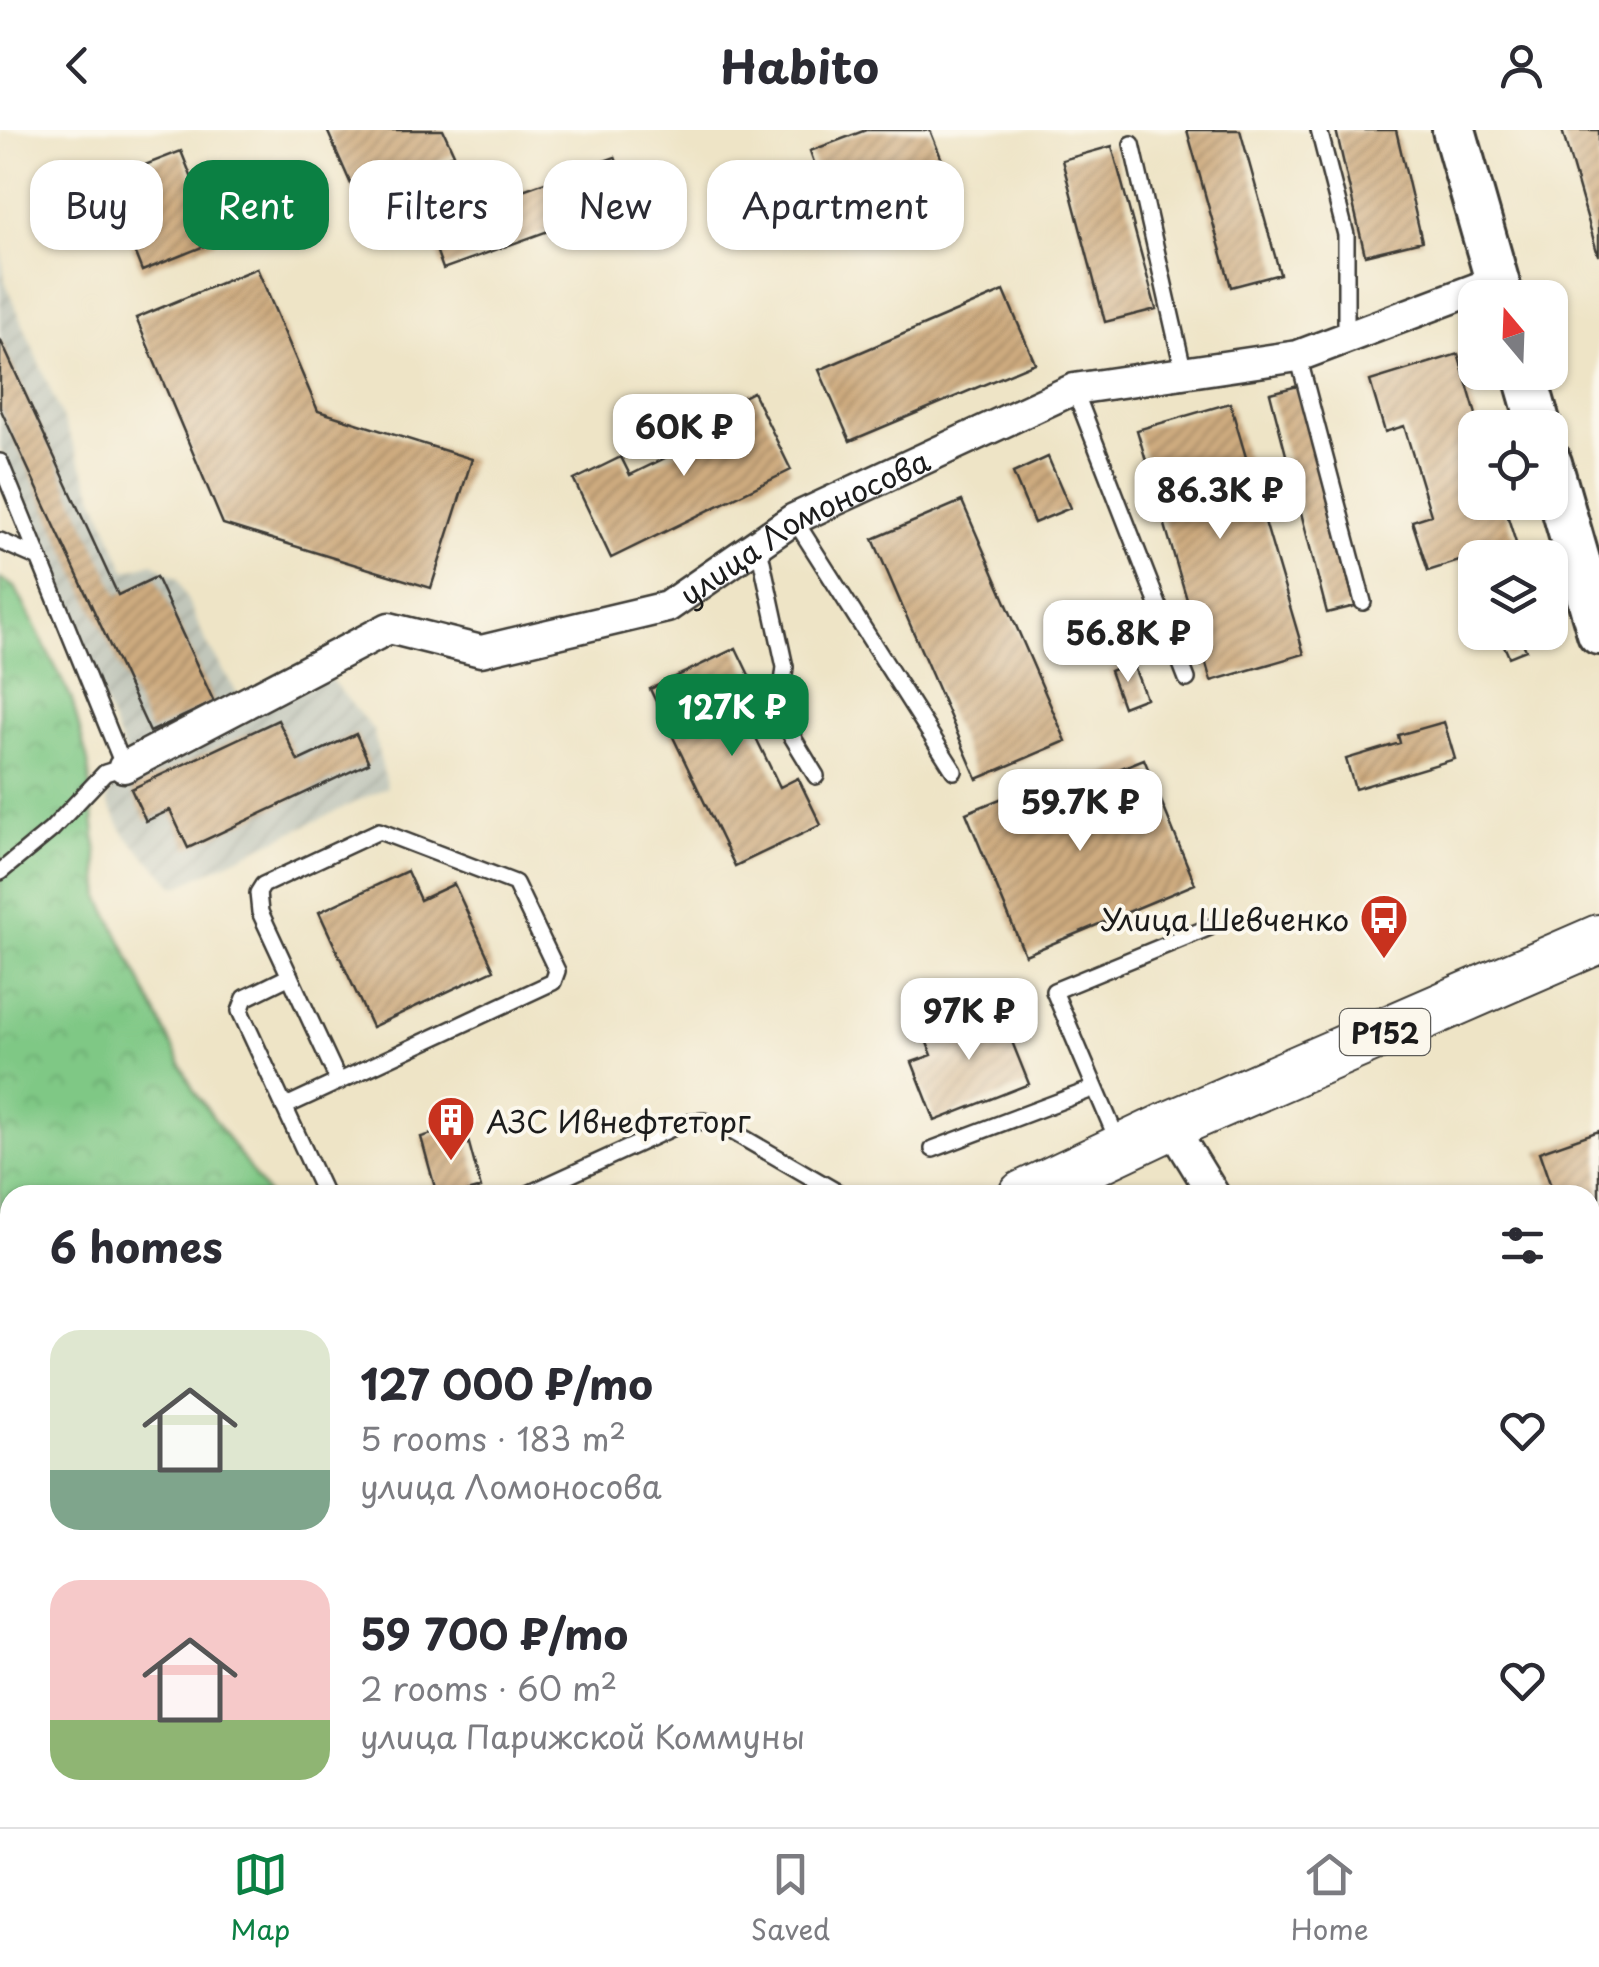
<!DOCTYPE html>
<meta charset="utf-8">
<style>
body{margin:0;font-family:"Playpen Sans",sans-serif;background:#f2f2f3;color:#2b2b33;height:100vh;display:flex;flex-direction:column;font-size:38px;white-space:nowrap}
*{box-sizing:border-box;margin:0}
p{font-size:32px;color:#7c7c81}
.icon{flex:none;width:55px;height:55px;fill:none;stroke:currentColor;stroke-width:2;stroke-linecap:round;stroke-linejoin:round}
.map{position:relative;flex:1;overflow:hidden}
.details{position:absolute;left:0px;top:1055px;width:1600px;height:642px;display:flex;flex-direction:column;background:#fff;border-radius:30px 30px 0 0;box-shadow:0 2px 8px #0004}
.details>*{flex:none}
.banner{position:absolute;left:30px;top:30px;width:1000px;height:90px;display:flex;gap:20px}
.needle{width:65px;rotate:341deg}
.tools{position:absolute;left:1458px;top:150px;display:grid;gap:20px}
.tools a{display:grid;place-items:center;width:110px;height:110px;border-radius:20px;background:#fff;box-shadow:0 2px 8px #0004;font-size:50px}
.price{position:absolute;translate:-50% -85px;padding:0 22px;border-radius:20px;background:#fff;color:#222;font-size:32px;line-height:65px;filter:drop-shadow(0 2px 5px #0008)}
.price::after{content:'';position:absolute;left:50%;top:60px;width:30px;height:22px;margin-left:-15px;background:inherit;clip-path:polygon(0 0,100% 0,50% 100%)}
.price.current{background:#0b8043;color:#fff}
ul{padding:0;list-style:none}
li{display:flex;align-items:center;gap:30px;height:250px;padding:0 50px}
li span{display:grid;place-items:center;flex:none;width:280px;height:200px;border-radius:30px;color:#555}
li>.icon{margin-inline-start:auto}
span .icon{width:120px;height:120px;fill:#fffc;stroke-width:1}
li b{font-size:42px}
h2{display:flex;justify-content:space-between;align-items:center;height:120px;padding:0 50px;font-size:42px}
.pill{padding:0 35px;border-radius:30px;background:#fff;box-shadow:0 2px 8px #0004;font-size:35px;line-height:90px}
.pill.current{background:#0b8043;color:#fff}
header{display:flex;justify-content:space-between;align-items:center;height:130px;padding:0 50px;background:#fff;font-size:45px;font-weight:700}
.menu{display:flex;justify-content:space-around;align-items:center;height:140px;border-top:2px solid #e1e1e2;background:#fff;font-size:28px;color:#7c7c81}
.menu a{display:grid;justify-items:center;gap:5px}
.menu .current{color:#0b8043}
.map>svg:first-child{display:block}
.industrial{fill:url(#industrial-furrows)}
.park{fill:url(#park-crowns);stroke:#4e7250;stroke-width:2.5}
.building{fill:url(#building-hatch)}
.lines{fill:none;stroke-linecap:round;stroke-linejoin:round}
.lane-casing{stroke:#3c3a36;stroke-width:20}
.street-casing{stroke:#3c3a36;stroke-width:35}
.secondary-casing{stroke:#3c3a36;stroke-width:48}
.primary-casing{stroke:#3c3a36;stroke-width:52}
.lane{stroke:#fff;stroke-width:15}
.street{stroke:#fff;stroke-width:30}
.secondary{stroke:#fff;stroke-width:42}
.primary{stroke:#fff;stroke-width:48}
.labels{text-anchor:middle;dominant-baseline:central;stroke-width:8;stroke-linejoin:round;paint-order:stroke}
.shield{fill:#fbf7ec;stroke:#5f5e5a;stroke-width:2.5}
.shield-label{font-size:28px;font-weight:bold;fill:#1c1c1c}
.street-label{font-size:30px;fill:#1c1c1c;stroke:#fbf7ec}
.poi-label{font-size:30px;fill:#1c1c1c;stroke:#fbf7ec;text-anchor:end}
</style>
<header><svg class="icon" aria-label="back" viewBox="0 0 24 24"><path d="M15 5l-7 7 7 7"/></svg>Habito<svg class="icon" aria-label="person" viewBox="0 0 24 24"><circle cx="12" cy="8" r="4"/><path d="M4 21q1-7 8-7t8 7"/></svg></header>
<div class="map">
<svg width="1599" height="1697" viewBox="0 0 1599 1697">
<defs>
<pattern id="industrial-furrows" width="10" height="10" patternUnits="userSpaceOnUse" patternTransform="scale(2.5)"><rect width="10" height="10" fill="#c1c6ba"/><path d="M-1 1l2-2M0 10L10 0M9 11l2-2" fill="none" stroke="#a5aa9f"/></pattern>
<pattern id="park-crowns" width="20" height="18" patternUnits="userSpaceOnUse" patternTransform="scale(2.5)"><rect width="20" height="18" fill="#7fc885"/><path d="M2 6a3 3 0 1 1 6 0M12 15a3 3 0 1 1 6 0" fill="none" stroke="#6dab72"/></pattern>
<pattern id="building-hatch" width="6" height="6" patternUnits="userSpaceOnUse" patternTransform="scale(2.5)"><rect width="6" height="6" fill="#ceab7f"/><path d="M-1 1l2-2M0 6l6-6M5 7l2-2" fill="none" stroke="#a68a67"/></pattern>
</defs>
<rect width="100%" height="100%" fill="#fbf7ec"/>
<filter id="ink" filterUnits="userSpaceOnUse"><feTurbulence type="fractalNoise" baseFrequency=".01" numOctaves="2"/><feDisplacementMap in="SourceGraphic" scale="20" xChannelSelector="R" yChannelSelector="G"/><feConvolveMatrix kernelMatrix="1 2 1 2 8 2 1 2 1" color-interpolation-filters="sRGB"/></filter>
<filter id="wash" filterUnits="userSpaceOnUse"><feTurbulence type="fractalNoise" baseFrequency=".0048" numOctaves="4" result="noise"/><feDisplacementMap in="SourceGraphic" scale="40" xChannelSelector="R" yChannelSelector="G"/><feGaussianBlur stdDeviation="2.25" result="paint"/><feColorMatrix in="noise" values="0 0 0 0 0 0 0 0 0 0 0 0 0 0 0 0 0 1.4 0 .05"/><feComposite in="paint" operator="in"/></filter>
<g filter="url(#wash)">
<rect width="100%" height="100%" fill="#eee4c6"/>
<!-- industrial -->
<path class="industrial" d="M0,105L5,151L126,441L153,433L178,449L207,514L240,568L127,628L0,317Z
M329,547L373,600L387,657L176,757L125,705L107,671L116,647Z"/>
<!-- park -->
<path class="park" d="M0,448L15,457L72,570L88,632L101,769L193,959L268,1065H10V1437L0,1442Z"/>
<g id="blocks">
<!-- building -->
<path class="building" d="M327,0H443L454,24L357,68Z
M866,0H930L944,35L749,109L734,69L816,38L810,21Z
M1187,0H1240L1280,144L1231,157Z
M1336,0H1396L1422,111L1365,125Z
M1562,0H1599V125H1598Z
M1112,16L1156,179L1105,192L1062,30Z
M181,21L217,111L142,141L106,50Z
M615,27L631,71L443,139L427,94Z
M257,138L318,281L472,329L431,458L223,394L136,188Z
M1004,161L1035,233L850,311L819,240Z
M0,209L118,465L156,447L214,572L150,602L0,278Z
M1458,224L1480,298H1475V372H1503L1516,413L1428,441L1412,391L1431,385L1404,296L1385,302L1370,251Z
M1298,256L1355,476L1327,483L1270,263Z
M753,262L791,340L611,428L574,350L621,327L630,345L718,302L709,284Z
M1230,273L1304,524L1211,551L1137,300Z
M1048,327L1070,378L1034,393L1013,343Z
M962,371L1066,611L977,649L873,409Z
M1498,502H1518L1526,520L1509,527Z
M736,518L759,566L740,575L780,657L798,648L821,695L735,736L650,559Z
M1132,532L1146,568L1123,577L1110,541Z
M278,590L298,631L356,604L369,633L188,718L170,680L146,691L131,659Z
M1444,592L1455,629L1355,659L1346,629L1400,613L1398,605Z
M1144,629L1195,754L1025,825L966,683L1051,648L1058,664Z
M407,741L420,770L454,754L494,840L372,897L319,782Z
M997,874L1029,954L935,991L912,932L932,925L923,903Z
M464,995L481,1058L455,1065H437L421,1007Z
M1599,1001V1075L1590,1078V1065H1554L1539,1022Z
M409,1688H441L445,1697H385Z
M958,1688H1015L1019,1697H962Z
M1122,1688H1180L1184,1697H1126Z"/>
</g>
</g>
<g filter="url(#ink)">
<use href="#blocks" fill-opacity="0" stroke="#3c3a36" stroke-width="2.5"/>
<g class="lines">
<!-- lane casing -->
<g class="lane-casing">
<path id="lane" d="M1319,0L1346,105V209
M1132,14L1184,243
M1298,226L1363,472
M1074,259L1187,549
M0,332L124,637L105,643L51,700L0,742
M794,389L954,641
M0,411L39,428
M758,413L785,537L779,585L816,646
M290,846L245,868L240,881L325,1065
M284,977L553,852L557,841L515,753L379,701L263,755L258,763L260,782L339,952
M1120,1016L1054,861L1210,797
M933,1019L1095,958
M526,1065L681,994L703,991L723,996L842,1065"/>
</g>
<!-- street casing -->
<g class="street-casing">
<g id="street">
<path id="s1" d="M124,637L389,498L481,521L667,477L794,389L1074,259L1298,226L1497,151"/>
<path d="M1171,995L1214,1065"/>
<path d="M0,1629L10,1654"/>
<path d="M23,1688L27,1697"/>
<path d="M558,1688L562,1697"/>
<path d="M1057,1688L1061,1697"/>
<path d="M1417,1688L1419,1697"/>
</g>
</g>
<!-- secondary casing -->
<g class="secondary-casing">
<path id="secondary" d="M1454,0L1502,168
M1524,242L1540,298
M1550,333L1599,503"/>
</g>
<!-- primary casing -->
<g class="primary-casing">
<path id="primary" d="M1023,1065L1171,995L1599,809
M0,1535L10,1530"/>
</g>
<!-- lane -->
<use href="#lane" class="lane"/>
<!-- street -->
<use href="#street" class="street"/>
<!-- secondary -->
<use href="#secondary" class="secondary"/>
<!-- primary -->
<use href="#primary" class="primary"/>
</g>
</g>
<!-- icons -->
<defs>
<g id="bus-pin" transform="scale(2.5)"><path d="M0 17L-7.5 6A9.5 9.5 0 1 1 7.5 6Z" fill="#c8321e" stroke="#fbf7ec"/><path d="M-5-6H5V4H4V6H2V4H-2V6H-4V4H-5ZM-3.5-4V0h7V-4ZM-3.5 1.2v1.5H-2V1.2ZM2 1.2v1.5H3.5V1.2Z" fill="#fff"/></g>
<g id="building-pin" transform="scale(2.5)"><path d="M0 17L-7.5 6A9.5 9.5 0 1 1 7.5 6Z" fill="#c8321e" stroke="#fbf7ec"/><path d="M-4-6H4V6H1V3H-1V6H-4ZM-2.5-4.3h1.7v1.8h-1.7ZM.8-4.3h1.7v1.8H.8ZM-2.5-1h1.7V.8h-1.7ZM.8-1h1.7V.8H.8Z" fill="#fff"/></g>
</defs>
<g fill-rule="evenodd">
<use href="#bus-pin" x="1384" y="788"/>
<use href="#building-pin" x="451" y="990"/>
</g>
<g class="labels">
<!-- shield labels -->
<rect class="shield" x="1340" y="879" width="90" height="46" rx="8"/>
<g class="shield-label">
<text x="1385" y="902">Р152</text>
</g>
<!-- street labels -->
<g class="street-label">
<text stroke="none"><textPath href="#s1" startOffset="745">улица Ломоносова</textPath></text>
</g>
<!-- poi labels -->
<g class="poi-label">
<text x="1349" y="788">Улица Шевченко</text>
<text x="486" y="990" text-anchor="start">АЗС Ивнефтеторг</text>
</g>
</g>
</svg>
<div class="tools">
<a><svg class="needle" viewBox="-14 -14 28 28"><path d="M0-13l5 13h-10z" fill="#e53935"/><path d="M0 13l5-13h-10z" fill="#7c7c81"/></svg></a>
<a><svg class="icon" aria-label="locate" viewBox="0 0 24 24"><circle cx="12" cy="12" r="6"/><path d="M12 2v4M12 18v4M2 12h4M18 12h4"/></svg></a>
<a><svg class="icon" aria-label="layers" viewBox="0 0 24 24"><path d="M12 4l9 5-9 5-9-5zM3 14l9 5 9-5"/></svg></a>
</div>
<b class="price" style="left:684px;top:349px">60K ₽</b>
<b class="price" style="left:1220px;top:412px">86.3K ₽</b>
<b class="price" style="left:1128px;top:555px">56.8K ₽</b>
<b class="price current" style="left:732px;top:629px">127K ₽</b>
<b class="price" style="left:1080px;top:724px">59.7K ₽</b>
<b class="price" style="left:969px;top:933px">97K ₽</b>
<div class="banner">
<a class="pill">Buy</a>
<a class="pill current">Rent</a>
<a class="pill">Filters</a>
<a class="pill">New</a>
<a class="pill">Apartment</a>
</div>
<section class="details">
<h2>6 homes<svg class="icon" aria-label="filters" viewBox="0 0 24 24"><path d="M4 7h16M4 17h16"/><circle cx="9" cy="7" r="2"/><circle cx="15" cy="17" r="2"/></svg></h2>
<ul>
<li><span style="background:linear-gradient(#dfe7d0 70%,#7fa58c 0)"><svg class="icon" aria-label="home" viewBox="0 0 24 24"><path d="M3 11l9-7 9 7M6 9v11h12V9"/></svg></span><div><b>127 000 ₽/mo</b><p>5 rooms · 183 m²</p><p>улица Ломоносова</p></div><svg class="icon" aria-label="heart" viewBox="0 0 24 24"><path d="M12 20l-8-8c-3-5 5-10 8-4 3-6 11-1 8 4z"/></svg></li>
<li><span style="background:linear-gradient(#f6c9c9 70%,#8fb573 0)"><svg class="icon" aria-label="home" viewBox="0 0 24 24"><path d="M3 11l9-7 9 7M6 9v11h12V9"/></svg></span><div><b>59 700 ₽/mo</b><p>2 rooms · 60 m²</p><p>улица Парижской Коммуны</p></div><svg class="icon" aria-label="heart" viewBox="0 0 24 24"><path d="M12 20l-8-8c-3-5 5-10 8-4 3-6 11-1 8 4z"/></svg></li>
</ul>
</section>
</div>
<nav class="menu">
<a class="current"><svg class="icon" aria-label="map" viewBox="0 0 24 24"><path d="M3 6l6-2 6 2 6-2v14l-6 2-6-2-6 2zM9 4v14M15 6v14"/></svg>Map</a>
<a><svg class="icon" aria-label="saved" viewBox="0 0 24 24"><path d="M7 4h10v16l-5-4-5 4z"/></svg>Saved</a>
<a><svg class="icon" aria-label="home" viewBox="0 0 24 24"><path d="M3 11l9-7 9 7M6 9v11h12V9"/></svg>Home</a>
</nav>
